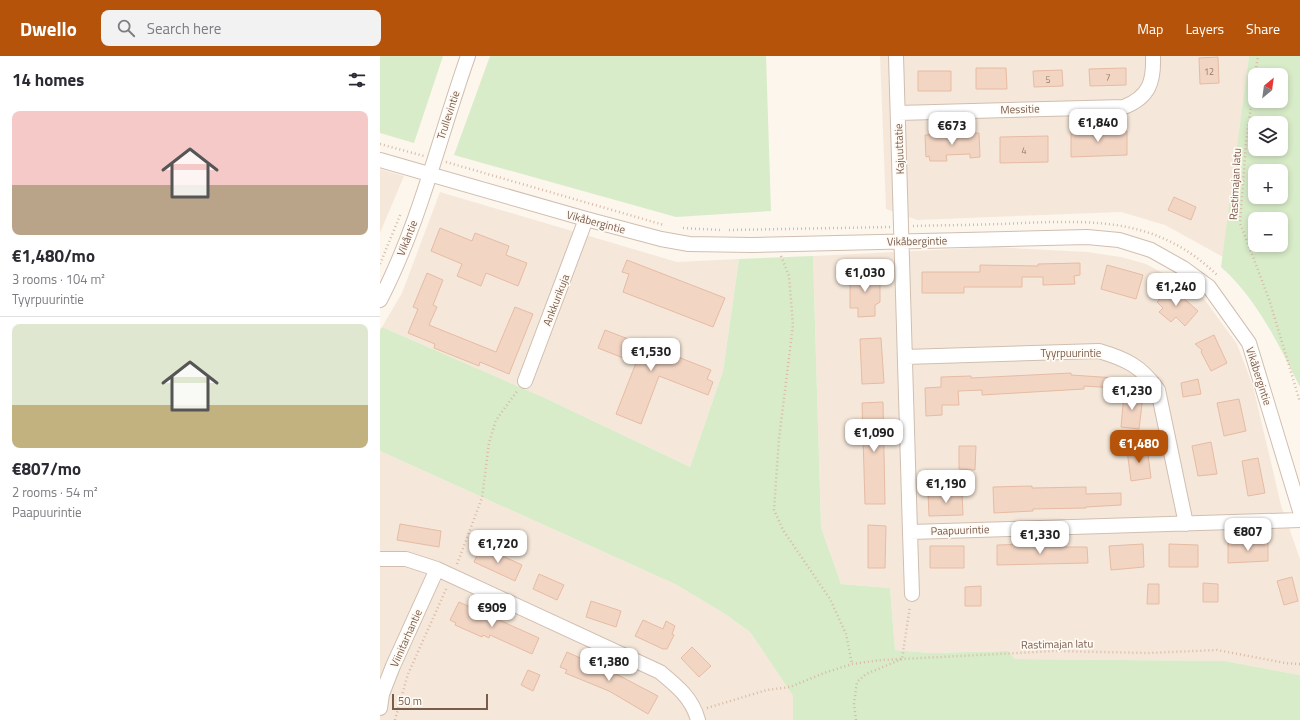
<!DOCTYPE html>
<meta charset="utf-8">
<style>
body{margin:0;font-family:"Titillium Web",sans-serif;background:#f2f2f3;color:#2b2b33;height:100vh;display:flex;flex-direction:column;font-size:15px;white-space:nowrap}
*{box-sizing:border-box;margin:0}
p{font-size:13px;color:#7c7c81}
.icon{flex:none;width:22px;height:22px;fill:none;stroke:currentColor;stroke-width:2;stroke-linecap:round;stroke-linejoin:round}
.map{position:relative;flex:1;overflow:hidden}
.panel{display:flex;flex-direction:column;background:#fff;width:380px}
.panel>*{flex:none}
.needle{width:26px;rotate:29deg}
.controls{position:absolute;left:868px;top:12px;display:grid;gap:8px}
.controls a{display:grid;place-items:center;width:40px;height:40px;border-radius:8px;background:#fff;box-shadow:0 2px 6px #0003;font-size:20px}
.scale{position:absolute;left:12px;bottom:10px;width:96px;box-sizing:border-box;padding-left:4px;border:2px solid #7a5c4d;border-top:0;font-size:11px;line-height:14px;white-space:nowrap;color:#7a5c4d;-webkit-text-stroke:3px #fffaf3;paint-order:stroke}
.price{position:absolute;translate:-50% -34px;padding:0 9px;border-radius:8px;background:#fff;color:#222;font-size:13px;line-height:26px;filter:drop-shadow(0 1px 2px #0008)}
.price::after{content:'';position:absolute;left:50%;top:24px;width:12px;height:9px;margin-left:-6px;background:inherit;clip-path:polygon(0 0,100% 0,50% 100%)}
.price.current{background:#b45309;color:#fff}
ul{padding:0;list-style:none}
li{display:grid;align-content:center;gap:8px;height:212px;padding:0 12px}
li+li{border-top:1px solid #e1e1e2}
li span{display:grid;place-items:center;height:124px;border-radius:8px;color:#555}
li>.icon{margin-inline-start:auto}
span .icon{width:72px;height:72px;fill:#fffc;stroke-width:1}
li b{font-size:17px}
h2{display:flex;justify-content:space-between;align-items:center;height:48px;padding:0 12px;font-size:17px}
header{display:flex;align-items:center;gap:24px;box-sizing:border-box;height:56px;padding:0 20px;background:#b45309;color:#fff}
header strong{font-size:19px}
nav{display:flex;gap:22px;margin-inline-start:auto;font-size:14px}
.search{width:280px;height:36px;background:#f2f2f3;display:flex;align-items:center;gap:10px;box-sizing:border-box;padding:0 14px;border-radius:8px;color:#7c7c81;font-size:15px}
main{display:flex;flex:1;min-height:0}
.map>svg:first-child{display:block}
.residential{fill:#f5e8da}
.green{fill:#d8ecc9;fill-rule:evenodd}
.building{fill:#f3d5c3;stroke:#e6bba3}
.lines{fill:none;stroke-linecap:round;stroke-linejoin:round}
.minor-casing{stroke:#d1beb0;stroke-width:16}
.path{stroke:#d9b8a5;stroke-width:2.5;stroke-dasharray:1 3;stroke-linecap:butt}
.minor{stroke:#fff;stroke-width:14}
.labels{text-anchor:middle;dominant-baseline:central;stroke-width:3.5;stroke-linejoin:round;paint-order:stroke}
.number-label{font-size:9px;fill:#987a6a}
.street-label{font-size:11px;fill:#7a5c4d;stroke:#fffaf3}
</style>
<header>
<strong>Dwello</strong>
<div class="search"><svg class="icon" aria-label="search" viewBox="0 0 24 24"><circle cx="10" cy="10" r="6"/><path d="M15 15l6 6"/></svg>Search here</div>
<nav><a>Map</a><a>Layers</a><a>Share</a></nav>
</header>
<main>
<section class="panel">
<h2>14 homes<svg class="icon" aria-label="filters" viewBox="0 0 24 24"><path d="M4 7h16M4 17h16"/><circle cx="9" cy="7" r="2"/><circle cx="15" cy="17" r="2"/></svg></h2>
<ul>
<li><span style="background:linear-gradient(#f6c9c9 60%,#b9a48a 0)"><svg class="icon" aria-label="home" viewBox="0 0 24 24"><path d="M3 11l9-7 9 7M6 9v11h12V9"/></svg></span><div><b>€1,480/mo</b><p>3 rooms · 104 m²</p><p>Tyyrpuurintie</p></div></li>
<li><span style="background:linear-gradient(#dfe7d0 65%,#c2b280 0)"><svg class="icon" aria-label="home" viewBox="0 0 24 24"><path d="M3 11l9-7 9 7M6 9v11h12V9"/></svg></span><div><b>€807/mo</b><p>2 rooms · 54 m²</p><p>Paapuurintie</p></div></li>
</ul>
</section>
<div class="map">
<svg width="920" height="664" viewBox="0 0 920 664">
<rect width="100%" height="100%" fill="#fdf6ec"/>
<!-- residential -->
<path class="residential" d="M500,0H869L843,201L785,169L741,156L537,164L506,153Z
M0,113L24,120L0,177Z
M60,136L297,206L359,203L343,315L310,411L165,342L2,271L22,237Z
M615,191L707,196L741,201L766,208L799,226L825,244L857,288L873,330L901,449L920,503V619L845,605L635,603L628,595L550,597L515,594L510,532L461,528L441,471L433,200Z
M0,395L297,529L345,558L370,576L413,640V664H0Z"/>
<!-- green -->
<path class="green" d="M0,0H63L34,87L0,77Z
M110,0H386L391,155L296,161L74,99Z
M869,0H920V331C898,288 878,244 841,211ZM875,19H901V45H875ZM875,67H901V93H875ZM875,115H901V141H875ZM875,163H901V189H875Z
M433,200L441,471L461,528L510,532L515,594L550,597L628,595L635,603L845,605L920,619V664H413V640L370,576L345,558L297,529L0,395V274L2,271L165,342L310,411L343,315L359,203Z"/>
<!-- building -->
<path class="building" d="M838,1L839,27L820,28L819,2Z
M596,12H626L627,33H596Z
M746,12V29L710,30L709,13Z
M682,14L683,30L654,31L653,15Z
M538,15H571V35H538Z
M691,74L747,75V99L691,101Z
M599,77L600,101L590,102V98L566,99L567,105H550L549,100L546,101L545,79Z
M668,80V106L620,107V81Z
M794,141L816,151L811,164L788,154Z
M60,172L92,185L95,177L129,190L126,199L147,207L138,230L106,217L101,230L77,220L82,208L51,195Z
M247,204L345,242L333,271L243,236L249,218L242,216Z
M700,207V219L694,220L695,228L663,229V221H642V231H584V237H542V216H600V209L658,210V208Z
M727,209L763,219L756,243L721,233Z
M493,213V225H500V246L495,249V260L478,261V252H470V222L476,221V214Z
M47,217L63,224L53,249L57,251L49,269L116,296L135,251L153,258L129,318L100,306L99,310L54,292L55,288L28,277L38,253L33,251Z
M791,231L818,255L805,270L796,261L791,266L779,256L783,252L777,246Z
M225,274L261,288L263,282L290,292L288,297L331,314L327,323L333,326L328,339L279,320L261,368L236,358L256,307L218,292Z
M834,279L847,307L831,315L821,296L822,294L815,288Z
M501,282L504,327L482,328L480,283Z
M691,317V319L736,322L735,332L704,330V333L602,339V334L578,335L579,349H562V359L546,360L545,332L561,331V321L591,320V322Z
M818,323L821,338L803,341L801,327Z
M744,338L763,340L759,373L741,371Z
M859,343L866,375L844,380L837,347Z
M503,346L505,448H485L482,347Z
M831,386L837,418L818,420L812,390Z
M579,390H596L595,414L579,413Z
M767,391L771,422L751,425L747,394Z
M878,402L885,437L868,440L862,405Z
M652,430V432L706,431V438L741,437V449L706,451V452L653,453V455L614,457L613,431Z
M582,435L583,459L549,460L548,436Z
M20,468L61,475L59,491L17,484Z
M488,469L506,470L505,512H488Z
M888,485V505L848,507V487Z
M656,488V491H707L708,507L617,509V489Z
M763,488L764,511L731,514L729,490Z
M789,488L818,489V511H789Z
M101,490L142,509L135,525L94,506Z
M550,490H584V512H550Z
M159,518L184,529L177,544L153,533Z
M912,521L918,545L904,549L897,525Z
M823,527L838,528V546H823Z
M768,528H779V548H767Z
M601,530V550H585V531Z
M211,545L241,555L236,571L206,561Z
M79,546L159,582L152,598L110,579L109,582L103,579L102,581L75,569L76,567L70,564Z
M263,564L283,573L286,565L295,570L292,578L294,579L287,593H283L255,580Z
M312,591L331,610L319,621L301,602Z
M187,596L238,619L278,640L268,658L229,635L185,617L187,614L180,611Z
M148,614L160,619L153,635L141,629Z"/>
<g class="lines">
<!-- minor casing -->
<g class="minor-casing">
<path id="minor" d="M516,0L530,476L920,464
M518,57L744,51C769,41 774,26 773,0
M0,104L206,163L281,183L309,188L372,189L707,181L739,184L771,194L803,212L829,231L869,287L920,455
M0,244C40,167 59,82 88,0
M525,301L719,295C746,303 761,310 778,334L806,468
M145,325L206,163
M530,476L532,538
M0,503H26L57,513L280,616C297,630 312,642 318,664
M0,652L2,638L13,610L57,513"/>
</g>
<!-- path -->
<path class="path" d="M875,19L878,0
M875,21L866,87L860,167L889,243L920,346
M0,88L44,100
M66,106L284,169
M533,170C569,169 606,169 642,167C718,164 779,163 837,219
M303,172L340,174
M349,174L510,171
M401,200L409,220L413,269L399,383L394,454L403,474L450,543L466,578L472,608
M0,208L21,157
M77,508L102,442L109,387L116,364L138,334
M327,652L387,634L410,631L444,617L472,608L501,604L522,603L530,550
M15,664L28,618L67,531
M476,664L474,648L477,626L486,618L522,603L675,595L768,597L837,594L905,607L920,608"/>
<!-- minor -->
<use href="#minor" class="minor"/>
</g>
<g class="labels">
<!-- number labels -->
<g class="number-label">
<text x="829" y="15">12</text>
<text x="728" y="21">7</text>
<text x="668" y="23">5</text>
<text x="644" y="94">4</text>
</g>
<!-- street labels -->
<g class="street-label">
<text transform="translate(640 53) rotate(-2)">Messitie</text>
<text transform="translate(68 59) rotate(-72)">Trullevintie</text>
<text transform="translate(519 93) rotate(-92)">Kajuuttatie</text>
<text transform="translate(855 128) rotate(-87)">Rastimajan latu</text>
<text transform="translate(216 166) rotate(15)">Vikåbergintie</text>
<text transform="translate(27 182) rotate(-68)">Vikåntie</text>
<text transform="translate(537 185) rotate(-1)">Vikåbergintie</text>
<text transform="translate(176 244) rotate(-69)">Ankkurikuja</text>
<text x="691" y="297">Tyyrpuurintie</text>
<text transform="translate(879 320) rotate(72)">Vikåbergintie</text>
<text transform="translate(580 474) rotate(-2)">Paapuurintie</text>
<text transform="translate(26 582) rotate(-66)">Viinitarhantie</text>
<text transform="translate(677 588) rotate(-1)">Rastimajan latu</text>
</g>
</g>
</svg>
<div class="controls">
<a><svg class="needle" viewBox="-14 -14 28 28"><path d="M0-13l5 13h-10z" fill="#e53935"/><path d="M0 13l5-13h-10z" fill="#7c7c81"/></svg></a>
<a><svg class="icon" aria-label="layers" viewBox="0 0 24 24"><path d="M12 4l9 5-9 5-9-5zM3 14l9 5 9-5"/></svg></a>
<a>+</a>
<a>−</a>
</div>
<div class="scale">50 m</div>
<b class="price" style="left:718px;top:87px">€1,840</b>
<b class="price" style="left:572px;top:90px">€673</b>
<b class="price" style="left:485px;top:237px">€1,030</b>
<b class="price" style="left:796px;top:251px">€1,240</b>
<b class="price" style="left:271px;top:316px">€1,530</b>
<b class="price" style="left:752px;top:355px">€1,230</b>
<b class="price" style="left:494px;top:397px">€1,090</b>
<b class="price current" style="left:759px;top:408px">€1,480</b>
<b class="price" style="left:566px;top:448px">€1,190</b>
<b class="price" style="left:868px;top:496px">€807</b>
<b class="price" style="left:660px;top:499px">€1,330</b>
<b class="price" style="left:118px;top:508px">€1,720</b>
<b class="price" style="left:112px;top:572px">€909</b>
<b class="price" style="left:229px;top:626px">€1,380</b>
</div>
</main>
